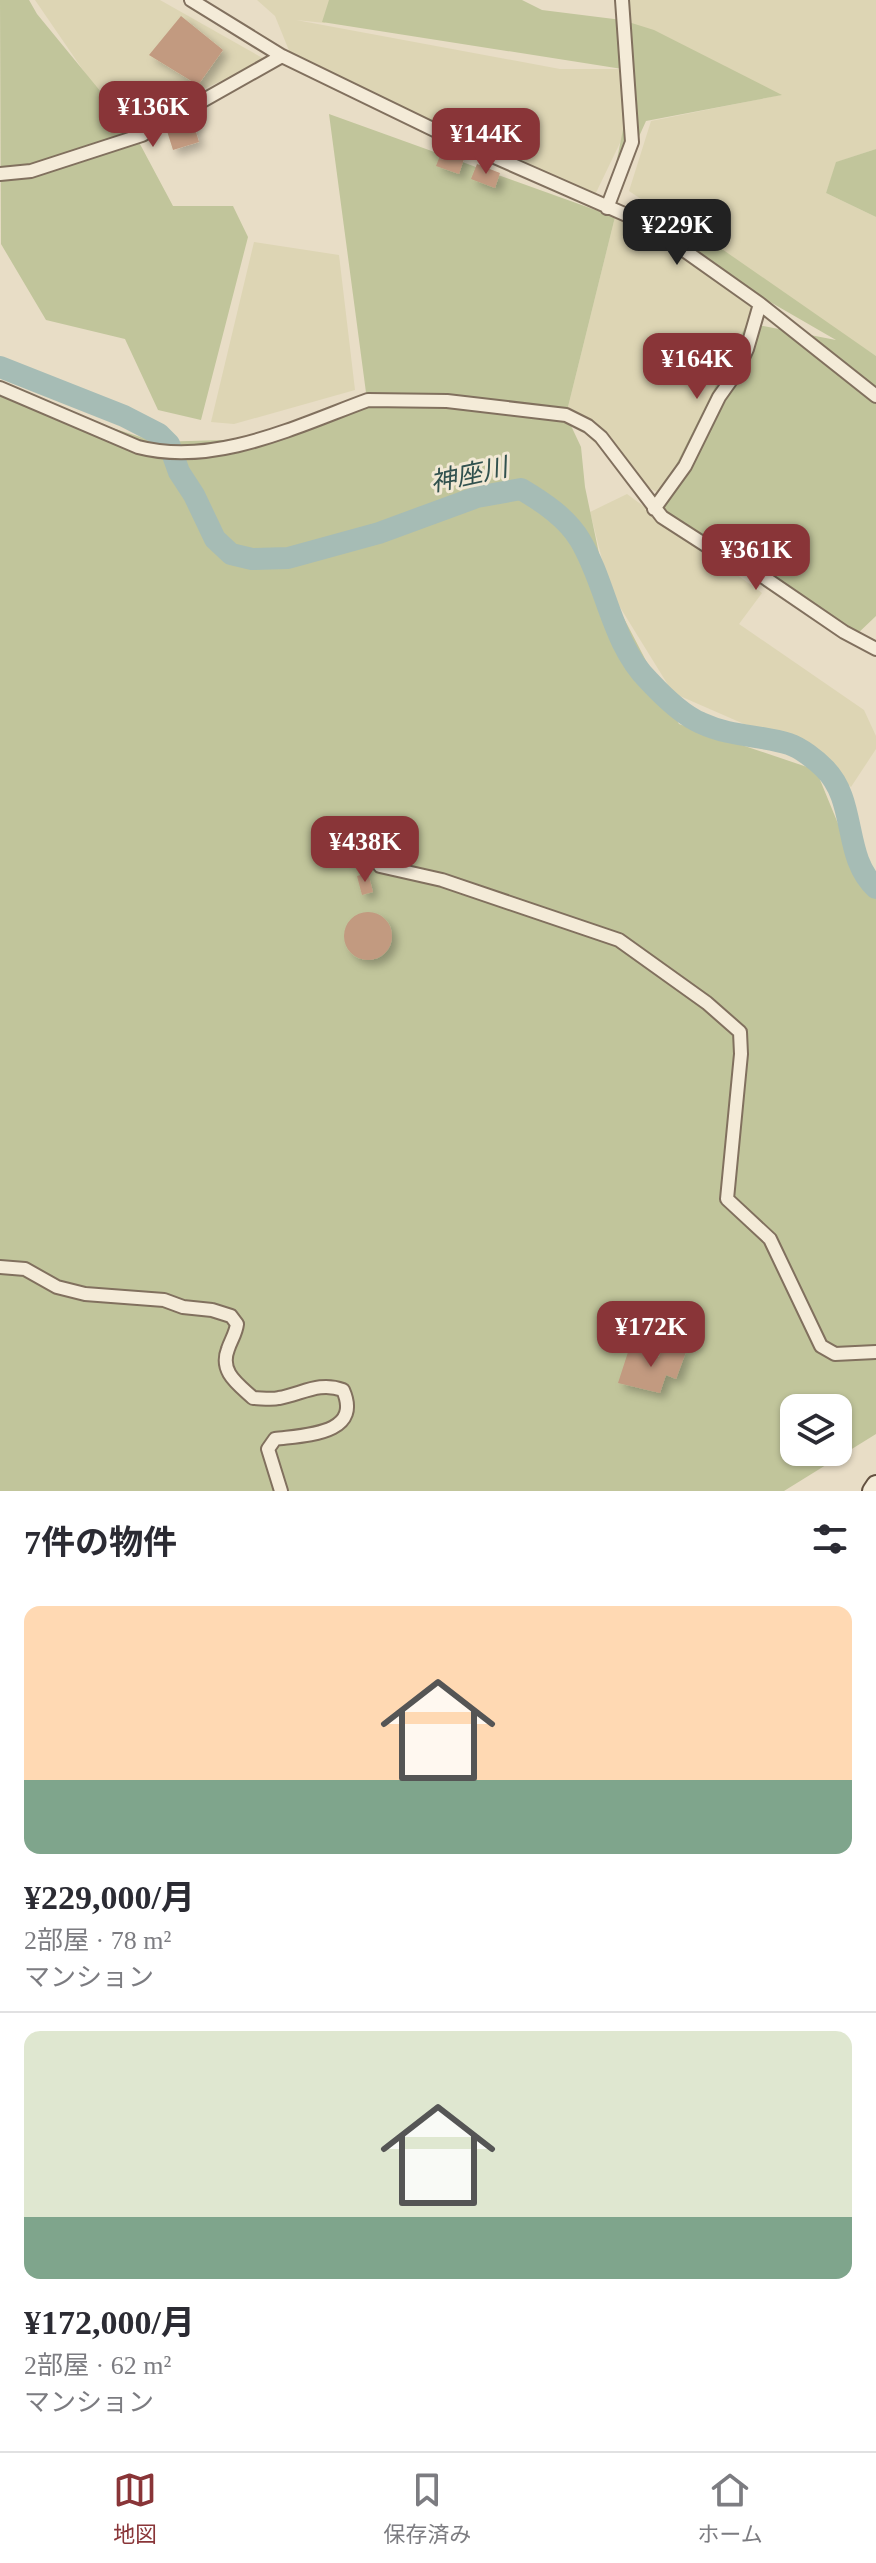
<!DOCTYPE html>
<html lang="ja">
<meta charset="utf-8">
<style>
body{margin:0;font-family:"Times New Roman","Noto Sans JP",serif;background:#f2f2f3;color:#2b2b33;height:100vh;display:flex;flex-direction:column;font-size:30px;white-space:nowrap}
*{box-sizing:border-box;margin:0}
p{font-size:26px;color:#7c7c81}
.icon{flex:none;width:44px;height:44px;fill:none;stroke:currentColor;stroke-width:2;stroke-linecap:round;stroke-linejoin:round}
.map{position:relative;height:1491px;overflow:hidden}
.sheet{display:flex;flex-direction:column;background:#fff;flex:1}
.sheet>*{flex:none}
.tools{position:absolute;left:780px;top:1394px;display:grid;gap:16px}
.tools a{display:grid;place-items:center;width:72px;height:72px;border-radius:16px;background:#fff;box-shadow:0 2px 6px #0004;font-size:40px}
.price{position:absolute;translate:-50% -68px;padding:0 18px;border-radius:16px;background:#893538;color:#fff;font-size:26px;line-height:52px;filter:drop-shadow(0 2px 4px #0008)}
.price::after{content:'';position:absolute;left:50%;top:48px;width:24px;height:18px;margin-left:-12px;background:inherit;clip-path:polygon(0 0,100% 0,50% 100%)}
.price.active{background:#222;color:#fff}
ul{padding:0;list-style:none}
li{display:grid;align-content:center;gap:16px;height:424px;padding:0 24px}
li+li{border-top:2px solid #e1e1e2}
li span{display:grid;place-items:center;height:248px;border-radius:16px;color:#555}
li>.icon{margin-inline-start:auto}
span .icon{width:144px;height:144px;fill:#fffc;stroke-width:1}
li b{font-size:34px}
h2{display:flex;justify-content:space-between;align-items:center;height:96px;padding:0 24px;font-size:34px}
.menu{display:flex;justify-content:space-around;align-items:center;height:112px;border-top:2px solid #e1e1e2;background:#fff;font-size:22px;color:#7c7c81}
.menu a{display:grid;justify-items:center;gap:4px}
.menu .active{color:#893538}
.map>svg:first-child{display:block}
.farmland{fill:#ddd5b4}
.green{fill:#c1c59b;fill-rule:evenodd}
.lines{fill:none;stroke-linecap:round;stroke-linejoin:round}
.river{stroke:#a6bcb5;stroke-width:22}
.building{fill:#c29a80;filter:url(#shadow)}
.street-casing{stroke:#81705e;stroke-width:16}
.secondary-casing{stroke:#635141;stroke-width:22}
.street{stroke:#f4ebd8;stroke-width:12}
.secondary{stroke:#f4ebd8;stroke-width:18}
.labels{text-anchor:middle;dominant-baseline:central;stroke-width:6;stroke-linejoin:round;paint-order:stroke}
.water-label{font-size:26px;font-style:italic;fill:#31514e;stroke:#f1e8d4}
</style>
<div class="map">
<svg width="876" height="1491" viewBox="0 0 876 1491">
<defs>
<filter id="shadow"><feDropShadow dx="5.5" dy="5.5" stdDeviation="4" flood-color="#0004"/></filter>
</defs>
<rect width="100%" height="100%" fill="#e8ddc6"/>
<!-- farmland -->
<path class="farmland" d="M35,0H160L266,60L122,127Z
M257,0H331L325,23L296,20L560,69H629L632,118L592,201L290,53L275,16Z
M622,0H876V149L837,162L826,193L876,217V356L629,191L651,121L780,95L622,20Z
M615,217L760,304L665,496L633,480L566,415Z
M254,242L339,255L355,390L234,424L211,422Z
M627,494L762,593L739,624L864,710L876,736V749L851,787L792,736L744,724L673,693L610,591L590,512Z"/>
<!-- green -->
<path class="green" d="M0,0H29L37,14L133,131L173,206H233L248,237L201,420L158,410L125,339L46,320L1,244Z
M329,0H522L542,10L622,20L654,30L782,95L646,121L610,201L706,238L876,356V616L854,637L654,509L747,323L836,340L607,208L635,71L322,22Z
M329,114L615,217L566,415L581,447L585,487L605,582L679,724L816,770L848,848L876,890V1434L784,1491H0V388L47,407L156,442L257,439L367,400ZM794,1408H838V1452H794Z
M876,149V217L826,193L836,162Z"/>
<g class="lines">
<!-- river -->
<path class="river" d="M0,367L124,416L159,434L169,444L179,472L194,495L215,539L231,554L252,559L288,558L379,533L477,497L521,489C543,502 567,518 580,540C607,585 611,643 649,681C663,696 682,715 701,723C731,737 761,735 789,744C801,748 816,760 824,768C858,801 842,857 876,888"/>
</g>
<!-- building -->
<path class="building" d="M181,16L223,50L198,85L149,55Z
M136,83L148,98L127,113L115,98Z
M193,122L199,142L173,150L167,131Z
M443,148L465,156L459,174L436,166Z
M477,164L500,173L495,188L471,179Z
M368,873L373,892L362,895L357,876Z
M344 936a24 24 0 1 1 48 0a24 24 0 1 1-48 0Z
M663,1345L686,1352L676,1379L666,1375L660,1393L618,1383L629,1349L659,1357Z"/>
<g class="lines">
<!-- street casing -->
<g class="street-casing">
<path id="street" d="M191,0L282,56L449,137L647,224L760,304L876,396
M0,174L31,171L142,135L282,56
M607,208L632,142L622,0
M0,388L138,447C215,467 297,426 368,400L447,401L566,415L588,426L601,437L662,517L721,555L746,565L844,632L876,649
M654,509L685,466L719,397L736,373L747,349L760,304
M380,866L442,880L619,940L707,1003L740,1032L741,1054L727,1199L770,1239L821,1346L835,1354L876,1352
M0,1267L25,1269L57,1287L85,1294L164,1300L183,1307L212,1310L231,1316L237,1324C236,1333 231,1340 228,1349C219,1372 238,1384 253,1398C261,1398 271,1400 279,1398C302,1394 319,1381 343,1390C363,1435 304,1435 275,1439L268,1449L281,1491"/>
</g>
<!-- secondary casing -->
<g class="secondary-casing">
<path id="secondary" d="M872,1491L876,1485"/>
</g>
<!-- street -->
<use href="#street" class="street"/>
<!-- secondary -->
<use href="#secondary" class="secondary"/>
</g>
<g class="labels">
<!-- water labels -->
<g class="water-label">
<text transform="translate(469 475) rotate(-12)">神座川</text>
</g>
</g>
</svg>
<div class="tools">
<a><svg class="icon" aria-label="layers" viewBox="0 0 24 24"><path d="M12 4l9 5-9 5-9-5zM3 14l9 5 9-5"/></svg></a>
</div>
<b class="price" style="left:153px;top:149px">¥136K</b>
<b class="price" style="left:486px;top:176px">¥144K</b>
<b class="price active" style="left:677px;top:267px">¥229K</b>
<b class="price" style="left:697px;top:401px">¥164K</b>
<b class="price" style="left:756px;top:592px">¥361K</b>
<b class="price" style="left:365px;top:884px">¥438K</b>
<b class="price" style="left:651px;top:1369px">¥172K</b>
</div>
<section class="sheet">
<h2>7件の物件<svg class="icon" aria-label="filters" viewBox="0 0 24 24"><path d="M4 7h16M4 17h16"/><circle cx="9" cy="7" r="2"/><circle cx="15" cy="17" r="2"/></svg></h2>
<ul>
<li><span style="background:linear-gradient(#ffd9b3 70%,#7fa58c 0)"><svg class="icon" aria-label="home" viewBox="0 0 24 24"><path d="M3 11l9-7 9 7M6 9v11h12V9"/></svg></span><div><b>¥229,000/月</b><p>2部屋 · 78 m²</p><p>マンション</p></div></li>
<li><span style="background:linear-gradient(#dfe7d0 75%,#7fa58c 0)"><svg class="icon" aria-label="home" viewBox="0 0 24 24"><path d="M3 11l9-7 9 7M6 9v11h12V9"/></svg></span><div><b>¥172,000/月</b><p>2部屋 · 62 m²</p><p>マンション</p></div></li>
</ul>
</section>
<nav class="menu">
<a class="active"><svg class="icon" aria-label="map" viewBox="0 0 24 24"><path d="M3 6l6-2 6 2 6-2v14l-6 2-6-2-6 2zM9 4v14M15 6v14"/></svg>地図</a>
<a><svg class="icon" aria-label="saved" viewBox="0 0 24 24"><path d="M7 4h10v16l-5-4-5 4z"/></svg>保存済み</a>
<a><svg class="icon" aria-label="home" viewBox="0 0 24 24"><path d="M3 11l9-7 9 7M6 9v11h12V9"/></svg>ホーム</a>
</nav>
